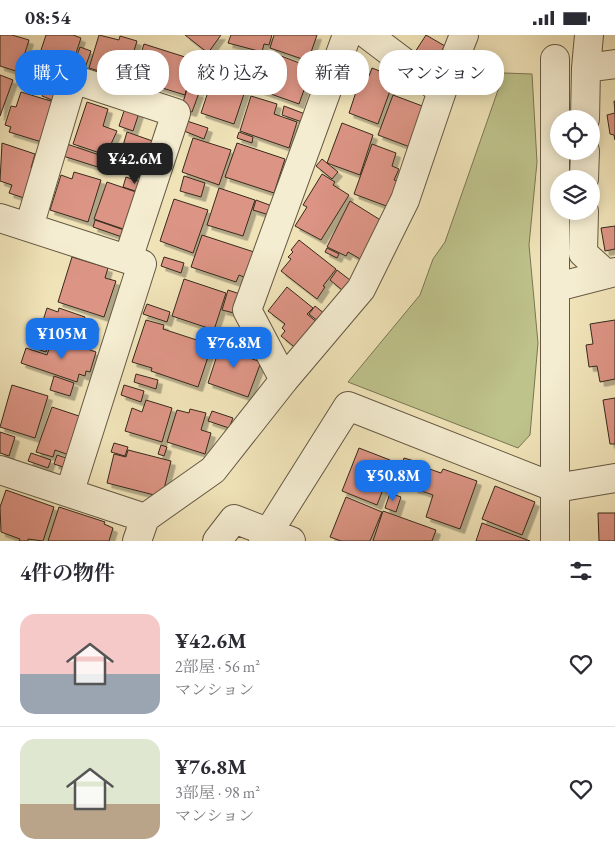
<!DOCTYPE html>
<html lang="ja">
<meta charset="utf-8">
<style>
body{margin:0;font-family:"EB Garamond","Noto Serif JP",serif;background:#f2f2f3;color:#2b2b33;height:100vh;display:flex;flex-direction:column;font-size:19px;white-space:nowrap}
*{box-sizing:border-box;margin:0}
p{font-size:16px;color:#7c7c81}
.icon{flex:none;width:28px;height:28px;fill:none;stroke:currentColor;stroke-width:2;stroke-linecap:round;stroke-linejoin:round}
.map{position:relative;height:506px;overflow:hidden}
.sheet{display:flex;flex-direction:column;background:#fff;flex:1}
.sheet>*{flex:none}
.top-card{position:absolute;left:15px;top:15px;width:585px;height:45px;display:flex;gap:10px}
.controls{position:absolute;left:550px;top:75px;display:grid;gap:10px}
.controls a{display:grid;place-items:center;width:50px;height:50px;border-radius:50%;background:#fff;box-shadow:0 2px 12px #0003;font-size:25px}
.price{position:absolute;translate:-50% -42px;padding:0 11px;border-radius:10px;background:#1a73e8;color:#fff;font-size:16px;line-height:32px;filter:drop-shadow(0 1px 2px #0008)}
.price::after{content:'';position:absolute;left:50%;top:30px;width:15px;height:11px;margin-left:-8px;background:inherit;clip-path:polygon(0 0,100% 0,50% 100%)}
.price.active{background:#222;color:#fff}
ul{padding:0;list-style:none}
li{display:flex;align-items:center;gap:15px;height:125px;padding:0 20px}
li+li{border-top:1px solid #e1e1e2}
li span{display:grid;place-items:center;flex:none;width:140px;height:100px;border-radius:15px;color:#555}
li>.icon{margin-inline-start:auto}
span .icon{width:60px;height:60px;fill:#fffc;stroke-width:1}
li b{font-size:21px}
h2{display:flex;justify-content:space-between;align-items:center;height:60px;padding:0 20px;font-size:21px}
.chip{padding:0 18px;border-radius:20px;background:#fff;box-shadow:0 2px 12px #0003;font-size:18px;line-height:45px}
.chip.active{background:#1a73e8;color:#fff}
.status{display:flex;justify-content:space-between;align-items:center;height:35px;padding:0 25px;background:#fff;direction:ltr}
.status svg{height:14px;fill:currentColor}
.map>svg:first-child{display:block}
.green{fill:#bec28b;stroke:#7a7654}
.building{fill:#dc9484;stroke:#372a1c;filter:url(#shadow)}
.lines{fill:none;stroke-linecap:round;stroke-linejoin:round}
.street-casing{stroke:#655843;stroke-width:30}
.street{stroke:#f5edd1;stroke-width:28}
</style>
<div class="status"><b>08:54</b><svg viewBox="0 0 49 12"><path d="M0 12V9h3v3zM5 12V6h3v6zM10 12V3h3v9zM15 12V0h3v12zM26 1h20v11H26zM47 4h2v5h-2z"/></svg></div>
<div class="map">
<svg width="615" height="506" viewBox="0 0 615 506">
<defs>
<filter id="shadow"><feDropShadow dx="4.5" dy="4.5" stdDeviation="0" flood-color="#0004"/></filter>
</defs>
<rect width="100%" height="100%" fill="#f0e3b8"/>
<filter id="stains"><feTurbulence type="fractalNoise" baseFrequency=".004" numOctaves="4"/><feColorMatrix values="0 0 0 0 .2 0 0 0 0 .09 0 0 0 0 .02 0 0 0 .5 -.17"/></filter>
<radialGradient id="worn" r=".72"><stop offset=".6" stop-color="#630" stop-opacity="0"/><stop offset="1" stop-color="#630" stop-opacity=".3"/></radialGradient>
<!-- green -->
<path class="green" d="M504,38L532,39L537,127L529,210L538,308L530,400L518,413L348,347L420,260L433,224L445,207Z"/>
<!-- building -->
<path class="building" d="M0,0H12L29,5L19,37L0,31Z
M46,0H73L81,3L72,30L65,27L62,35L37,27Z
M99,0L119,5L120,1L137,6L127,39L117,36L115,41L89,33Z
M185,0H221L208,18Z
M231,0H272L269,10L264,9L262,17L228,8Z
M274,0H317L308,26L270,13Z
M426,0L445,11L432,29L415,17Z
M144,9L185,22L183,27L206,33L199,56L187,52L185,60L133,44Z
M80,12L91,16L84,36L73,32Z
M268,16L302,29L300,34L310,38L299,69L254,53Z
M312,16L318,18L315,30L309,28Z
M372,33L395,42L378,89L349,78L362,39L369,41Z
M46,39L66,46L62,56L43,49Z
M0,40L13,45L0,81Z
M213,42L246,53L234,89L201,78Z
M45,52L61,57L57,67L42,61Z
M187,54L199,58L192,77L181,74Z
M21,57L54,67L45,108L9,97L11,92L5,90L11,71L16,72Z
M393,60L425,72L410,112L378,100Z
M251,61L277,69L274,79L297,87L289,113L240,96Z
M614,66H615V105L614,100L610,99L607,80L615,78Z
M87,67L108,74L103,91L117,96L106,120L73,109Z
M284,71L305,79L302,87L282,80Z
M125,73L139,78L133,96L119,91Z
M187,86L208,93L204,104L184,96Z
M342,88L373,100L360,140L327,128Z
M127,97L161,109L150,142L117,131Z
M239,97L253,102L252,108L237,103Z
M193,103L231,115L219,150L182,137Z
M2,108L35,119L31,133L36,134L27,164L9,158L12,150L0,146Z
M237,108L285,124L274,158L225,142Z
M67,109L108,123L104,134L63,121Z
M372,109L396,118L392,131L399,134L394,145L398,146L389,172L354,159Z
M322,124L338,137L332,144L316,131Z
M74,137L101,145L88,187L50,175L61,140L72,144Z
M322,139L335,147L333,150L349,160L321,205L295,191L307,172L303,170Z
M184,141L205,148L201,162L180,156Z
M126,142L147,149L144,159L123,152Z
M107,147L136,157L129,196L94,184Z
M219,153L255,165L243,201L207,190Z
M174,164L208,175L193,218L160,206Z
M256,165L272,171L269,180L253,175Z
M350,166L382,186L362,225L348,217L346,221L327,212Z
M95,185L127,196L125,203L93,192Z
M615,191V214L605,216L601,193Z
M202,200L254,217L246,243L239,240L236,247L191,232Z
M299,205L336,234L323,251L325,252L317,264L281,236L291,224L288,222L293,217L291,215Z
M327,213L339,219L337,223L325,217Z
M72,222L108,233L105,243L116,246L104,282L58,267Z
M164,222L184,228L181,238L161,231Z
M337,235L350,245L342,255L330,245Z
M184,244L226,258L214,295L172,281Z
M287,252L313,273L307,279L319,289L298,315L281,301L285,296L282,293L285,289L268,276Z
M228,255L240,259L234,278L222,275Z
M147,269L170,277L167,287L143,279Z
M315,271L325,279L319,287L309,279Z
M47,273L58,277L59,273L85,282L84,285L95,289L89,308L41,292Z
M146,285L164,290L163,294L212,310L198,352L151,336L152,333L132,327Z
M615,285V344L600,347L597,331L589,332L586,310L593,309L590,289Z
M35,299L50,304L46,317L31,312Z
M53,302L96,317L90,337L86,336L85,341L79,339L77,347L21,328L26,313L47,320Z
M222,305L247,313L244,321L261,327L248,362L208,348Z
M136,339L158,345L156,354L134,347Z
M54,341L74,348L70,361L50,355Z
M12,350L48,361L35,403L0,392Z
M124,350L144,356L141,367L121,360Z
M615,363V409H610L603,365Z
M146,365L172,373L162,407L125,396L132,373L142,377Z
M52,372L85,383L72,421L55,415L53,422L36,417Z
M190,374L206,378L201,395L211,398L205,419L167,407L177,375L189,378Z
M212,376L233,383L229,393L208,386Z
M0,397L15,402L9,421L0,418Z
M114,408L128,412L125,421L111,417Z
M161,410L167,412L164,421L158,419Z
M359,413L390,425L386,438L389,439L377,470L342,456Z
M128,415L171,426L162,462L107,448L114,419L126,422Z
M31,418L51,425L48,433L28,426Z
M57,420L69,424L66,433L54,429Z
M404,423L421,428L413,451L396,445Z
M421,431L441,438L443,434L477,446L460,494L426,482L433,460L413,453Z
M495,451L535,467L522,500L482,484Z
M6,455L54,472L43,506L28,504V506H19L20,504L1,497L0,472Z
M390,458L401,462L396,477L385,473Z
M346,462L382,477L370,506H341L330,502Z
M59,472L105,487L104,489L113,493L109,506H48Z
M383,476L436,495L432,506H373Z
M598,478H615V506H599Z
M482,488L530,506H476Z"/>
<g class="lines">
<!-- street casing -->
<g class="street-casing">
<path id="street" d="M368,0L442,56
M589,0L586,33L615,29
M555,24V506
M585,84L586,33
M584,144L585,116
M584,176L583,218L606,239
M0,183L142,229L70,456
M29,192L73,44L176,78L128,224
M557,252L615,237
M284,345L247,275L347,0
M0,435L145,483
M137,506L145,483L213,435L284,345L361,254L405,165L442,56L464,0
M217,506L234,484L291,506
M263,506L348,371L556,453L615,443"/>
</g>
<!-- street -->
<use href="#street" class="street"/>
</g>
<rect width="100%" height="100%" filter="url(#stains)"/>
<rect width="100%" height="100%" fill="url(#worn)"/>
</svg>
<div class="controls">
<a><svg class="icon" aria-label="locate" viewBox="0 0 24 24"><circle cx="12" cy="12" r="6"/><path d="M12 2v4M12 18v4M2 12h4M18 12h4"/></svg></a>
<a><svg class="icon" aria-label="layers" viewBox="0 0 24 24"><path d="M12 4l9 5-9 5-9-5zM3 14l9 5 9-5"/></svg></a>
</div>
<b class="price active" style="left:135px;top:150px">¥42.6M</b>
<b class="price" style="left:62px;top:325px">¥105M</b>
<b class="price" style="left:234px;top:334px">¥76.8M</b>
<b class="price" style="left:393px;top:467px">¥50.8M</b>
<div class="top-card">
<a class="chip active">購入</a>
<a class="chip">賃貸</a>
<a class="chip">絞り込み</a>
<a class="chip">新着</a>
<a class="chip">マンション</a>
</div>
</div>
<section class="sheet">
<h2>4件の物件<svg class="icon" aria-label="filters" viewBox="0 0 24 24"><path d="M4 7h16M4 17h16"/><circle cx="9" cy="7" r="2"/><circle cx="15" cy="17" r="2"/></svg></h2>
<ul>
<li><span style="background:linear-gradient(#f6c9c9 60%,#9aa5b1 0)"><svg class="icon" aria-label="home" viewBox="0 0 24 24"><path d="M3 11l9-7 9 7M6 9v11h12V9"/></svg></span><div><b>¥42.6M</b><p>2部屋 · 56 m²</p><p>マンション</p></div><svg class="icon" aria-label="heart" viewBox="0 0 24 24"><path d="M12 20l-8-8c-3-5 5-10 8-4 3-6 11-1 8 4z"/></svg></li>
<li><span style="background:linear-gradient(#dfe7d0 65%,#b9a48a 0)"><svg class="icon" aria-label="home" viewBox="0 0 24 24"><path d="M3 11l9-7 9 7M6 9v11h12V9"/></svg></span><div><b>¥76.8M</b><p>3部屋 · 98 m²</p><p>マンション</p></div><svg class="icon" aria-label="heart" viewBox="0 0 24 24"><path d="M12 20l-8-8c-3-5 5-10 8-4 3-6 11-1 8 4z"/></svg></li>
</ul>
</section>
